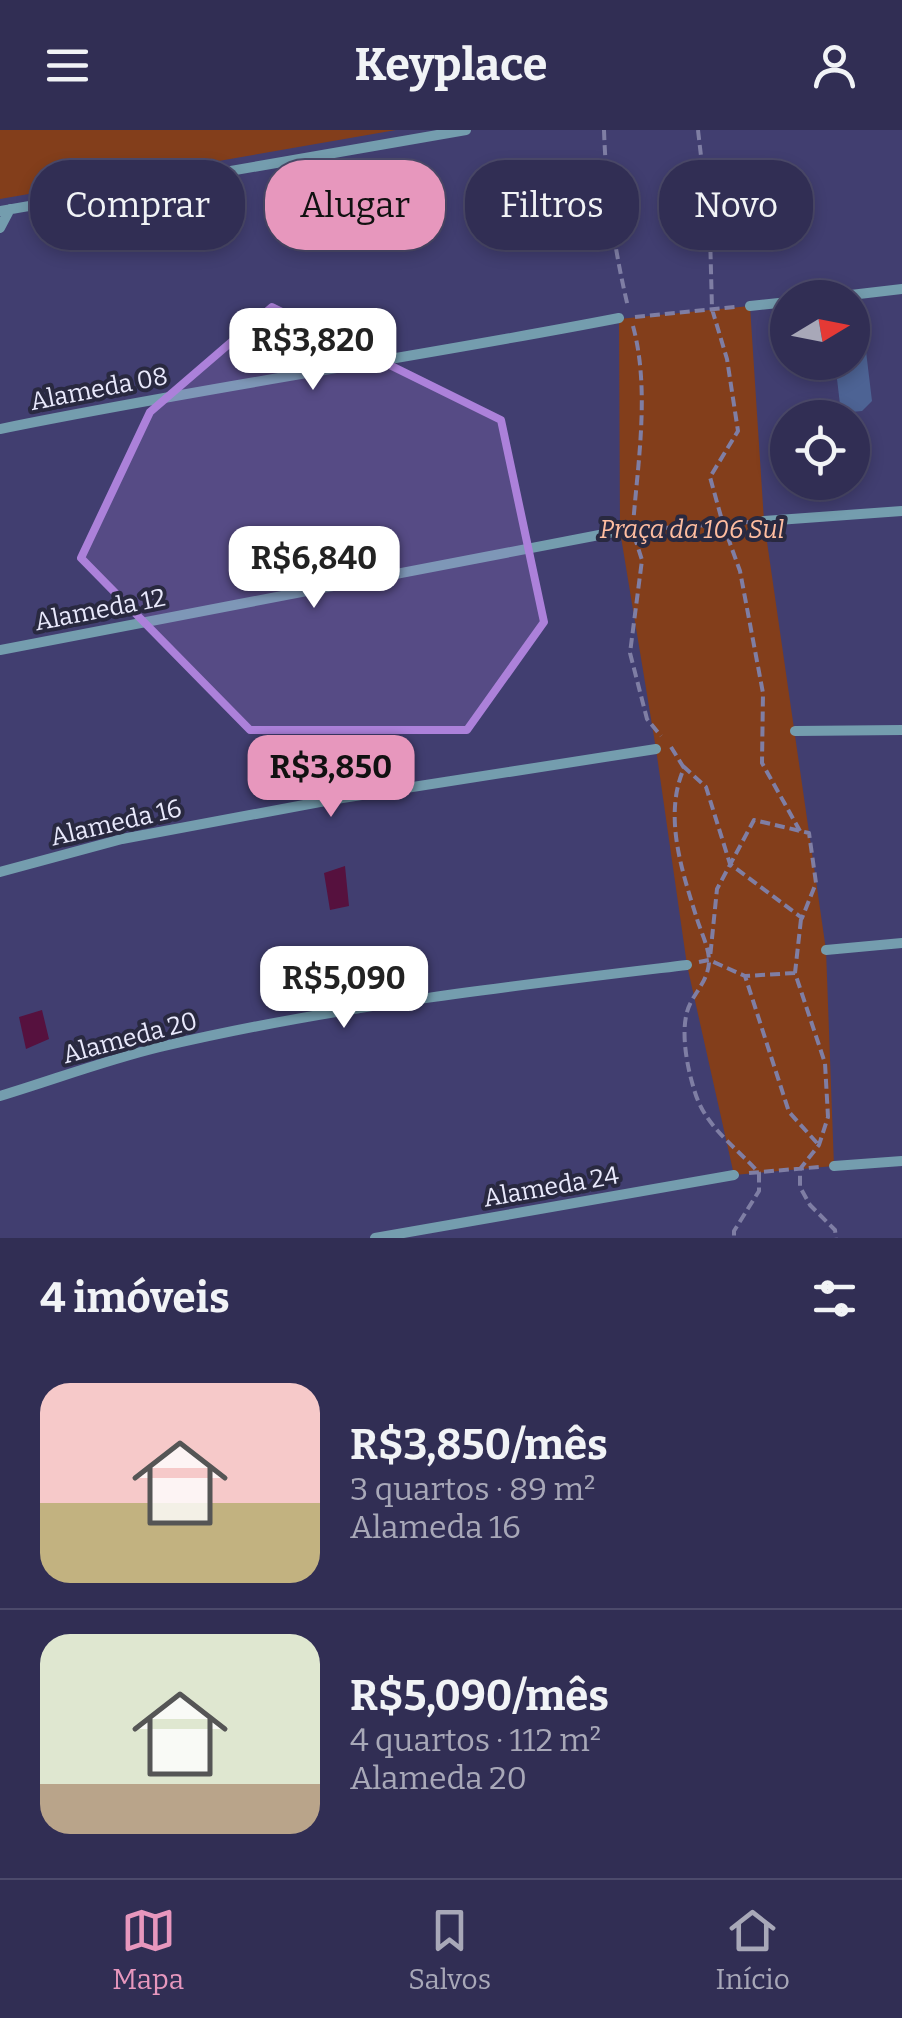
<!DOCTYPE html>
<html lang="pt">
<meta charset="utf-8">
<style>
body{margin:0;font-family:Bitter,serif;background:#3d3a5e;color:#f1f3f6;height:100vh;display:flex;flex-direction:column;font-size:38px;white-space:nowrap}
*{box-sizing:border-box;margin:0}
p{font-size:32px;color:#a8a8b8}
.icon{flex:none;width:55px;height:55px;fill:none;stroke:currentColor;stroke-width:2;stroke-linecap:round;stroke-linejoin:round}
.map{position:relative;height:1108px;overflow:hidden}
.details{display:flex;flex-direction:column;background:#312e54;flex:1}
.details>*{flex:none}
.top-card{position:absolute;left:30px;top:30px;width:842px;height:90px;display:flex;gap:20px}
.needle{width:65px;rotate:80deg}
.tools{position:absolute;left:770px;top:150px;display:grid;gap:20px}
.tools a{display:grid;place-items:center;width:100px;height:100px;border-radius:50%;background:#312e54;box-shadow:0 5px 15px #0003,0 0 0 2px #4c4a6b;font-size:50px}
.price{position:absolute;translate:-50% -85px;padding:0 22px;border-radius:20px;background:#fff;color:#222;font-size:32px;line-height:65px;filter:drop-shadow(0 2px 5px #0008)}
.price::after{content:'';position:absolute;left:50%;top:60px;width:30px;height:22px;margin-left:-15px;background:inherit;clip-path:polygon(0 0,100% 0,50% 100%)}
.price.selected{background:#e797bd;color:#111}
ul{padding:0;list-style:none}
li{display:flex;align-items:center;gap:30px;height:250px;padding:0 40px}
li+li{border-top:2px solid #4c4a6b}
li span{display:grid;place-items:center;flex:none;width:280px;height:200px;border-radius:30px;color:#555}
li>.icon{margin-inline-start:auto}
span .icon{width:120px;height:120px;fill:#fffc;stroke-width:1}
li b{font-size:42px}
h2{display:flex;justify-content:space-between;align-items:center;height:120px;padding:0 40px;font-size:42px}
.tag{padding:0 35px;border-radius:40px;background:#312e54;box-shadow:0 5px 15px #0003,0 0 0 2px #4c4a6b;font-size:35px;line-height:90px}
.tag.selected{background:#e797bd;color:#111}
header{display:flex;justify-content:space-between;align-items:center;height:130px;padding:0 40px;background:#312e54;font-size:45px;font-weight:700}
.menu{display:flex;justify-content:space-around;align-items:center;height:140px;border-top:2px solid #4c4a6b;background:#312e54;font-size:28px;color:#a8a8b8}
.menu a{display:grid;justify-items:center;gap:5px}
.menu .selected{color:#e797bd}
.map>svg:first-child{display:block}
.green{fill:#833e1b}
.water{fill:#56113e}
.building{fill:#4d6394}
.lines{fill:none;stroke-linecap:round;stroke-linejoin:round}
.path{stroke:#7f7ea4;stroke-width:4;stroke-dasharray:10 5;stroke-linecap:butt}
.street{stroke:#749dae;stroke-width:10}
.marked{fill:#ac81da;fill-opacity:0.2;stroke:#ac81da;stroke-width:8;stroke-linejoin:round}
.labels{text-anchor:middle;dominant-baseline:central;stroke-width:8;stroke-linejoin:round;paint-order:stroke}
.street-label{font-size:25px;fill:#e9e9fc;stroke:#292940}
.park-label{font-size:25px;font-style:italic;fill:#febda0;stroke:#292940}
</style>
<header><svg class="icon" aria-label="menu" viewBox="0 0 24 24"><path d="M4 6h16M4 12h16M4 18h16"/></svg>Keyplace<svg class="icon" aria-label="person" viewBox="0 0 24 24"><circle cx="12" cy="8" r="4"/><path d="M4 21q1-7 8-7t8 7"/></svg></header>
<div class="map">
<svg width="902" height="1108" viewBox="0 0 902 1108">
<rect width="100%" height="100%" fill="#413e70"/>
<!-- green -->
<path class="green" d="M0,0H396L0,69Z
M750,176L764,391L826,820L834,1036L734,1045L687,835L656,619L620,401L619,189Z"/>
<!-- water -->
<path class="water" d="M345,736L349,776L330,780L324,743Z
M364,819L371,866L342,873L335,825Z
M42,880L49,909L26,919L19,887Z"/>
<!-- building -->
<path class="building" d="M865,213L872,271L862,281L841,283L835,232H852V215Z"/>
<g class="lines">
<!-- path -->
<path class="path" d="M604,0C606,61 614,118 628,177
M698,0L710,104L712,179L727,229L738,301L710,347L723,394L740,441L763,563L762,633L800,701
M635,187L735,177
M633,196C650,259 638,331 633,395
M634,400L749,392
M634,405L642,430L630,523L647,589L661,606
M671,617L684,638C663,686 682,741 697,789C701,802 710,820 709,833C707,854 692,864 687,882C681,904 687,937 694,959C704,996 734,1015 759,1043V1061L734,1101V1108
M683,636L706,657L730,734L802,788L816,753L809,703L754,690L717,759L710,828
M801,789L795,843L825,933L828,987L819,1015L800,1039V1057L810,1075L835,1100L836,1108
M699,832L709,830L745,846
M795,843L745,846L789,982L817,1013
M749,1043L819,1037"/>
<!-- street -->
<path class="street" d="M0,81L466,0
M0,98L10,79
M825,168L902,159
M750,176L788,172
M0,299C205,257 413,228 619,188
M764,391L902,381
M0,520L620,401
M795,601L902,600
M0,742L122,709L336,669L656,619
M826,820L902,813
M0,966C53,950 106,930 160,917C334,876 511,856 687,835
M834,1036L902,1031
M375,1108L734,1045"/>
</g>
<!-- marked area -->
<path class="marked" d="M272,177L501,290L544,492L467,600H250L81,428L150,282Z"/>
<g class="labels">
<!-- street labels -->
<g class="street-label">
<text transform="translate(99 259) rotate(-11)">Alameda 08</text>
<text transform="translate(100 480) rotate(-11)">Alameda 12</text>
<text transform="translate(116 693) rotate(-13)">Alameda 16</text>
<text transform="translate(130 908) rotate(-15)">Alameda 20</text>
<text transform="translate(551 1057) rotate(-10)">Alameda 24</text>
</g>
<!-- park labels -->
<g class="park-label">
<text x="692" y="400">Praça da 106 Sul</text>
</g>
</g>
</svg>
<div class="tools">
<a><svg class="needle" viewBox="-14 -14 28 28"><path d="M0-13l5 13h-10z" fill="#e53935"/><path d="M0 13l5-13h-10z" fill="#a8a8b8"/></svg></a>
<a><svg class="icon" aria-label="locate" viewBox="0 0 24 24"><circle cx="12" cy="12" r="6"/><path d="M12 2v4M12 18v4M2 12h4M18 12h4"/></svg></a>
</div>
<b class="price" style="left:313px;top:263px">R$3,820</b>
<b class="price" style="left:314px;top:481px">R$6,840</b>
<b class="price selected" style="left:331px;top:690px">R$3,850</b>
<b class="price" style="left:344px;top:901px">R$5,090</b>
<div class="top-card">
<a class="tag">Comprar</a>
<a class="tag selected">Alugar</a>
<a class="tag">Filtros</a>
<a class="tag">Novo</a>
</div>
</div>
<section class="details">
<h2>4 imóveis<svg class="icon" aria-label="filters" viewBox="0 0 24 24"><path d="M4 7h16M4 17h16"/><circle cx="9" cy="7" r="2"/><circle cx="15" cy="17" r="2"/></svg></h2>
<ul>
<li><span style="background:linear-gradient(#f6c9c9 60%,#c2b280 0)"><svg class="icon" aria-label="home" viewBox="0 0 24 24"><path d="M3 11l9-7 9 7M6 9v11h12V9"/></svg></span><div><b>R$3,850/mês</b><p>3 quartos · 89 m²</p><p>Alameda 16</p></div></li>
<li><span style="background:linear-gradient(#dfe7d0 75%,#b9a48a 0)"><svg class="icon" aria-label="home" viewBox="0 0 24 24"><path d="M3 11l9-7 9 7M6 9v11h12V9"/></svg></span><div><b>R$5,090/mês</b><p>4 quartos · 112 m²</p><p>Alameda 20</p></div></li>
</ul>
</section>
<nav class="menu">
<a class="selected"><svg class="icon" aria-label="map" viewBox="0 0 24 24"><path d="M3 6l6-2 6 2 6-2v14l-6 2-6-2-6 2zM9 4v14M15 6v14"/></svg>Mapa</a>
<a><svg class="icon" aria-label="saved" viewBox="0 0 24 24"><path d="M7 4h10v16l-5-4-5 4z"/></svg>Salvos</a>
<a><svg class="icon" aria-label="home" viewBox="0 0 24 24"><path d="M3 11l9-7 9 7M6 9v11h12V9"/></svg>Início</a>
</nav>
